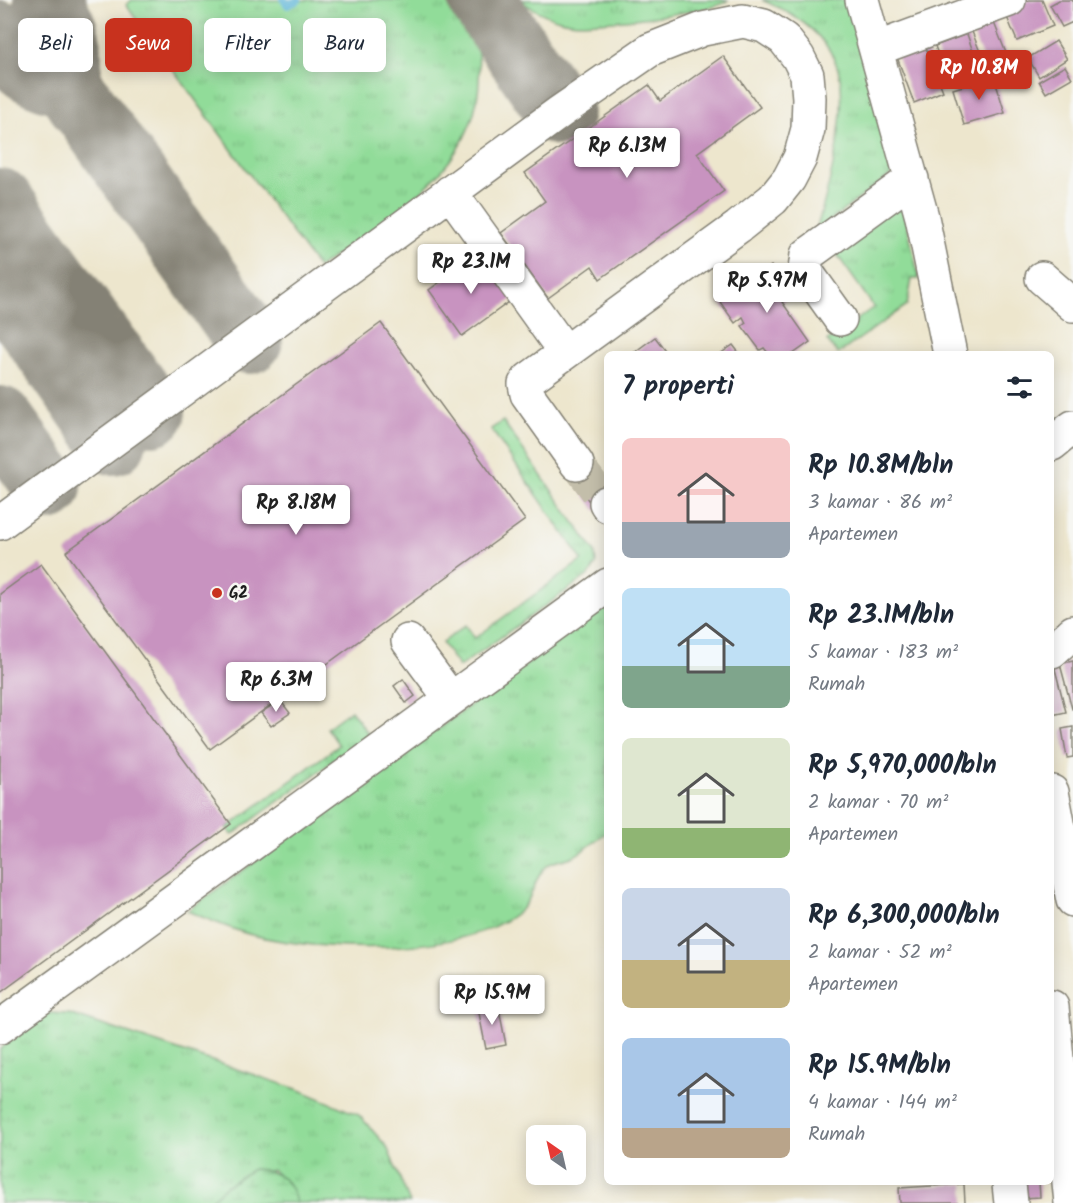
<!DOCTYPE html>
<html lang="id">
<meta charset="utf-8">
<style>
body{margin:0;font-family:Kalam,sans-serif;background:#f6f6f7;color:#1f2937;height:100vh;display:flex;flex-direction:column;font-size:22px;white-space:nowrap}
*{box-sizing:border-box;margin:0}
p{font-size:20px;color:#747a83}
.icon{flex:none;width:33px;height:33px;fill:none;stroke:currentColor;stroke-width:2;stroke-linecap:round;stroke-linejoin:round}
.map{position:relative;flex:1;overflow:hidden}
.panel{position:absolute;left:604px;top:351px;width:450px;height:834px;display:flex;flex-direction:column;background:#fff;border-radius:9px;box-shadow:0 3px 15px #0003}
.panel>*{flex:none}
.guide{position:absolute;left:18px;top:18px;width:496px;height:54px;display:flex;gap:12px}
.needle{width:39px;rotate:326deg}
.controls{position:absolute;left:526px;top:1125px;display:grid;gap:12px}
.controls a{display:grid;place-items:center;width:60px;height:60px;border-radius:9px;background:#fff;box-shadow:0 3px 15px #0003;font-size:30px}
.price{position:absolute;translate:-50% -51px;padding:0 14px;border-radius:6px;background:#fff;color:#222;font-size:20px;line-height:39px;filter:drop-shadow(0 2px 3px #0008)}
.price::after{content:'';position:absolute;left:50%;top:36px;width:18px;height:14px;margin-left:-9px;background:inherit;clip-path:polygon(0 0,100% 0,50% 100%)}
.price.current{background:#c8321e;color:#fff}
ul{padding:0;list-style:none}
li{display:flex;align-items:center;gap:18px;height:150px;padding:0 18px}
li span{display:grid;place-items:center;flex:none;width:168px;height:120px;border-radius:9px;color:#555}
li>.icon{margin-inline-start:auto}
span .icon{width:72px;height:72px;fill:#fffc;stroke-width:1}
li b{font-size:26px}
h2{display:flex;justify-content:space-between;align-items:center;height:72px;padding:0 18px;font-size:26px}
.tag{padding:0 21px;border-radius:9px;background:#fff;box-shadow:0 3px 15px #0003;font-size:21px;line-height:54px}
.tag.current{background:#c8321e;color:#fff}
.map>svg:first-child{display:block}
.grass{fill:url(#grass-tufts);stroke:#567c5a;stroke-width:1.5}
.wetland{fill:url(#wetland-marsh);stroke:#567c5a;stroke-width:1.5}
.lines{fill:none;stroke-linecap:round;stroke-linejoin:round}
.stream{stroke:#5bb5d9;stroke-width:8}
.taxiway{stroke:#848174;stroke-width:68}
.building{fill:#c893c0}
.minor-tunnel{stroke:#c3beaa;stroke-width:33;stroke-dasharray:33 16;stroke-linecap:butt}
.minor-casing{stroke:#848174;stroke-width:36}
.minor{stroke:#fff;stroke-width:33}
.poi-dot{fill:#c8321e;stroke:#f6f6f2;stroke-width:2}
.labels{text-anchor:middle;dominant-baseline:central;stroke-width:5;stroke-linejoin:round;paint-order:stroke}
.poi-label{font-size:16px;font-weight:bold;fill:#1c1c1c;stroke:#f6f6f2;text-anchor:start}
</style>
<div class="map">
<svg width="1073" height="1203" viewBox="0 0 1073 1203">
<defs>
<pattern id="grass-tufts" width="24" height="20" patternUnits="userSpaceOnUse" patternTransform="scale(1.5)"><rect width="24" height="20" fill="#91dc99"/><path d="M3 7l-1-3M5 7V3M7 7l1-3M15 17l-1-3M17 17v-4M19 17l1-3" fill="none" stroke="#7cbc83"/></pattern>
<pattern id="wetland-marsh" width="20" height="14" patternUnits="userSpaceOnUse" patternTransform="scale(1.5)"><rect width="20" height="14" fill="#91dc99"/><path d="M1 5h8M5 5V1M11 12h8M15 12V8" fill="none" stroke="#7cbc83"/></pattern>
</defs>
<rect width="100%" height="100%" fill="#f6f6f2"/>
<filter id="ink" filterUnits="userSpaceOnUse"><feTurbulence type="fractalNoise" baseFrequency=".0167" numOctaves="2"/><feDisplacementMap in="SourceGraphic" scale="12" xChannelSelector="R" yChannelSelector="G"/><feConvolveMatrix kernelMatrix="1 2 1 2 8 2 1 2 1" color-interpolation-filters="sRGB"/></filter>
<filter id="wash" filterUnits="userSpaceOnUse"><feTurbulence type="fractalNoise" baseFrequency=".008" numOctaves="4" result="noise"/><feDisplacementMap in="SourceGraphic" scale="24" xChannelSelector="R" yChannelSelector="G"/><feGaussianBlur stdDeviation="1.35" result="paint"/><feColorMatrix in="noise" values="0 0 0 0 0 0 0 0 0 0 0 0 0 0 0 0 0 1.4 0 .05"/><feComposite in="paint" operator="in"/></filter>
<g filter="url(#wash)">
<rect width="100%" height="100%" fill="#ede6cd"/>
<!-- grass -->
<path class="grass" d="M132,0H462C474,20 477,43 479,66C485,168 389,216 318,268L126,5Z
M518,0H728C716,12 590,26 569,22C550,19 535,10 518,0Z
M762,0H851L897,170L816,231C828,190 850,111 838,69C828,35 793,13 762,0Z
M902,200L919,279H912L907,305L838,354L827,341L874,307L833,249Z
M503,421L595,552L596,564L590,574L459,667L442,643L466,625L475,638L582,560L491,429Z
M607,606V832C597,839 586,850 574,856C566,860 555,860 548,865C533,876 535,900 516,914C458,957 319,952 252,935C230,929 208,919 187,911Z
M351,710L369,735L232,835L227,828L339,745L327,728Z
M49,1013L69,1014L300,1090L359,1115L387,1147L410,1203H296L288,1183L272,1170L226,1186L207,1203H0V1049Z"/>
<!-- wetland -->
<path class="wetland" d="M253,1169C275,1170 292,1180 296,1203H207L226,1186Z"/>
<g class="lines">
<!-- stream -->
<path class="stream" d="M284,0L288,5L298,0"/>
<!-- taxiway -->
<path class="taxiway" d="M482,0L560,112
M0,34C21,69 29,72 67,83C70,46 69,31 47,0
M67,83L249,340
M0,202L152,412
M0,283L113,441
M0,420L48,487"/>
</g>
<g id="blocks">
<!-- building -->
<path class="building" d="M1029,0H1042L1053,26L1017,41L1004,10Z
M1059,0H1073V22L1062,27L1050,5Z
M989,10L1010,63L988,72L967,19Z
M967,34L980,72L948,83L935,46Z
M922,38L943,91L914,103L894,49Z
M1056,41L1067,59L1039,77L1028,58Z
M723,56L760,107L697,153L724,191L600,279L592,266L548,298L501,233L545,201L525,173L649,85L660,101Z
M1065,66L1072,78L1046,93L1039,81Z
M994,77L1005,113L964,125L953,89Z
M479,254L513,299L462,336L429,290Z
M771,266L792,295L782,302L810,342L793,354H769L764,348L760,350L742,326L746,323L743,317L735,323L720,302Z
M381,323L525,520L210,749L66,552Z
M655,337L668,354H632Z
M733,345L740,354H720Z
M587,457L608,486V502L596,511L567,471Z
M41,564L231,824L0,993V594Z
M1073,661V709H1072L1060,664Z
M1052,665H1054L1066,712L1052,715Z
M403,679L415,696L406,703L394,686Z
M280,700L290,713L271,726L261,713Z
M1073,727V757L1067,758L1062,729Z
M498,1004L506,1045L486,1049L478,1008Z
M1021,1182H1039L1040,1197L1022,1198Z
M964,1184L965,1203H900L899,1188Z"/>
</g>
</g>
<g filter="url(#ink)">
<use href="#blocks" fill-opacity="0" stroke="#848174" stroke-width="1.5"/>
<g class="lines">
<!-- minor-tunnel -->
<path class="minor-tunnel" d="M577,464L606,503"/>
<!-- minor casing -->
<g class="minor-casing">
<path id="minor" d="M862,0L922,217L950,354
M876,49L1009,0
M450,192L565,352
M1042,278L1073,305
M840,319L805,270L807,255L912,179
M1052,444L1073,427
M606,503L608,506
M0,523L560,112L650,50L703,29L743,21L764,26L784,39L798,57L807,75L809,98L808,129L800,158L789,179L773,199L738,227L529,379L525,384L527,394L577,464
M408,641L451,699
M1052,651L1073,632
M1052,792L1073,900
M1052,1007L1071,1203
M0,1027L608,585
M1009,1184L1011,1203"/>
</g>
<!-- minor -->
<use href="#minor" class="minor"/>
</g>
</g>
<!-- markers -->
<circle class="poi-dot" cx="217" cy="593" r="6"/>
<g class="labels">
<!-- poi labels -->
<g class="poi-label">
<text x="229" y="593">G2</text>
</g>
</g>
</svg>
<div class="controls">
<a><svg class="needle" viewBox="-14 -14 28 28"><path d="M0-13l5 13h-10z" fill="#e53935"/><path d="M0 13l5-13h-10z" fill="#747a83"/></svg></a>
</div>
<b class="price current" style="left:979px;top:101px">Rp 10.8M</b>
<b class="price" style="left:627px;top:179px">Rp 6.13M</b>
<b class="price" style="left:471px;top:295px">Rp 23.1M</b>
<b class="price" style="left:767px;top:314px">Rp 5.97M</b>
<b class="price" style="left:296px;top:536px">Rp 8.18M</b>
<b class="price" style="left:276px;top:713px">Rp 6.3M</b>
<b class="price" style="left:492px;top:1026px">Rp 15.9M</b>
<div class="guide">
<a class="tag">Beli</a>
<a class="tag current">Sewa</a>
<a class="tag">Filter</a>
<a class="tag">Baru</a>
</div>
<section class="panel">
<h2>7 properti<svg class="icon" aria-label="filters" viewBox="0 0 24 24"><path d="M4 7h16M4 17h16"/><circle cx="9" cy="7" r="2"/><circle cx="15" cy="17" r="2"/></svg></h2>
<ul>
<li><span style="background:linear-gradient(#f6c9c9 70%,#9aa5b1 0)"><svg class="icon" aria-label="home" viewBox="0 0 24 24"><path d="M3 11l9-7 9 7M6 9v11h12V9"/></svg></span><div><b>Rp 10.8M/bln</b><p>3 kamar · 86 m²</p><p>Apartemen</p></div></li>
<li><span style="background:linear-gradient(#bfe0f5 65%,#7fa58c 0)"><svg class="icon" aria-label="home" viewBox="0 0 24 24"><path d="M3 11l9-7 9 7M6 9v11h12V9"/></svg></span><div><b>Rp 23.1M/bln</b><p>5 kamar · 183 m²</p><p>Rumah</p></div></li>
<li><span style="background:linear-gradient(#dfe7d0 75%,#8fb573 0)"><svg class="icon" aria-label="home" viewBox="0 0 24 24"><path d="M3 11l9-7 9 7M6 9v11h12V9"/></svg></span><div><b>Rp 5,970,000/bln</b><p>2 kamar · 70 m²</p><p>Apartemen</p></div></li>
<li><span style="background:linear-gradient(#c9d6e8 60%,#c2b280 0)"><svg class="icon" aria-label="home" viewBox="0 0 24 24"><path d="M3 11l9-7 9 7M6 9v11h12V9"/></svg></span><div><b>Rp 6,300,000/bln</b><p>2 kamar · 52 m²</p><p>Apartemen</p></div></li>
<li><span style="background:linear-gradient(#a9c7e8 75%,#b9a48a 0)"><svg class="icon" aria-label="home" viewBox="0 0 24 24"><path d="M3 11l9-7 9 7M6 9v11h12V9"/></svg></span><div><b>Rp 15.9M/bln</b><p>4 kamar · 144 m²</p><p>Rumah</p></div></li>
</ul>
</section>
</div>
